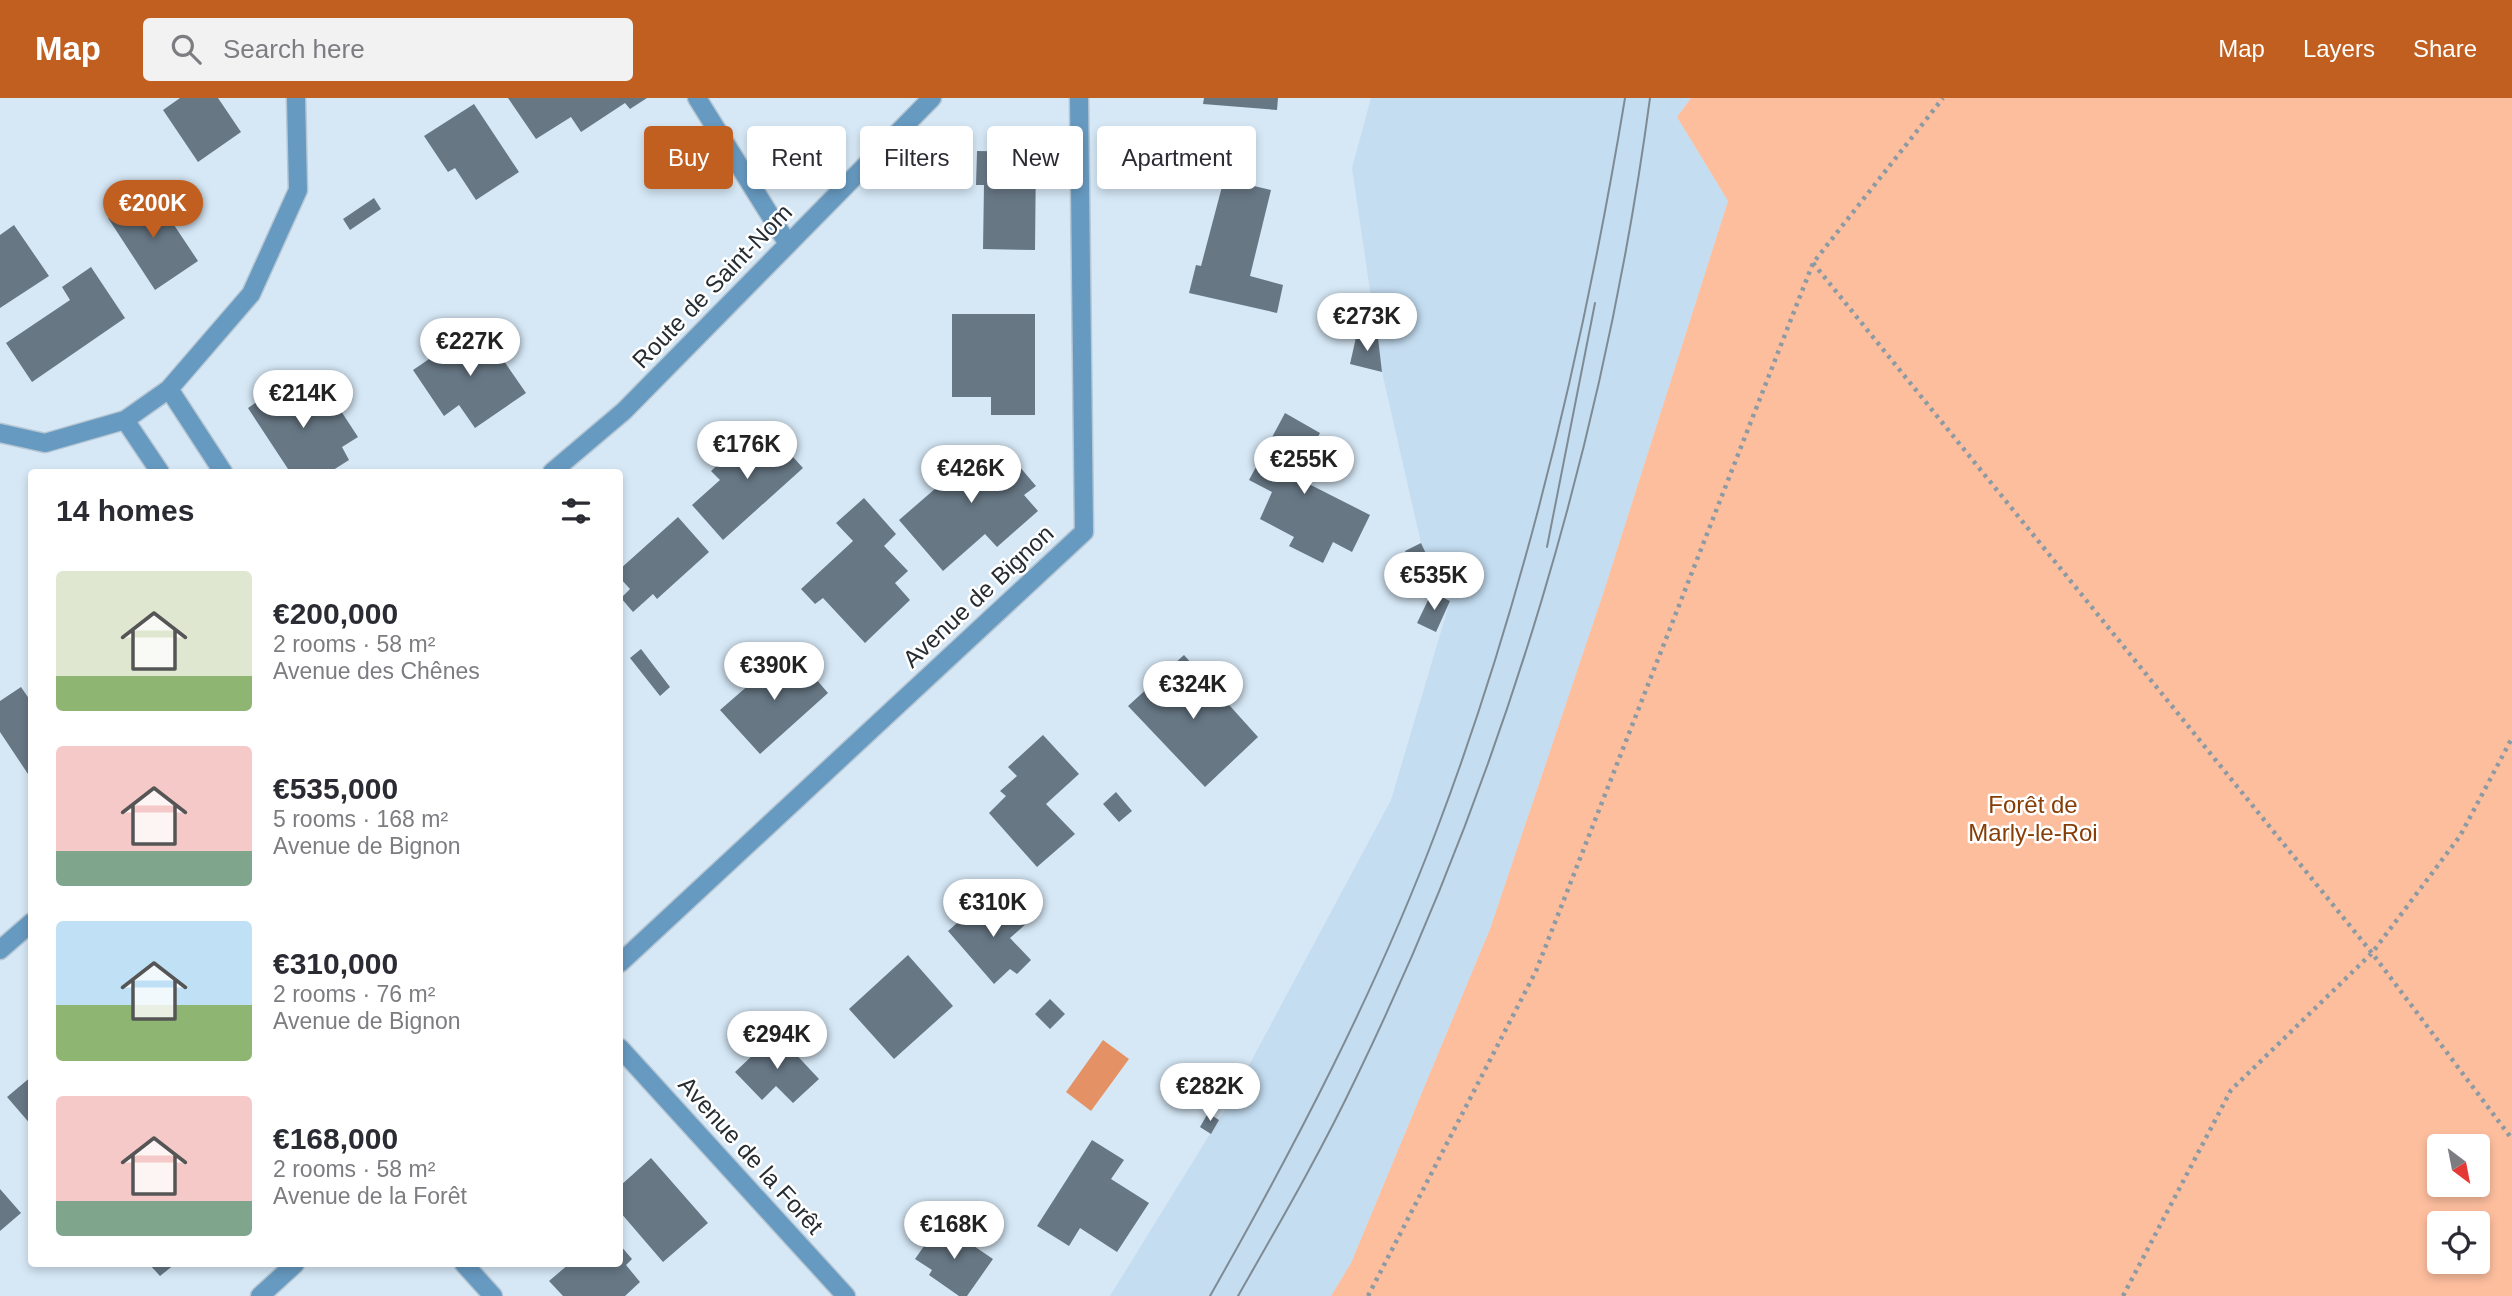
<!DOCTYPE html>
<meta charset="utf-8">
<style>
body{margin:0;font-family:Helvetica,sans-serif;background:#f2f2f3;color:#2b2b33;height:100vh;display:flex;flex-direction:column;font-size:26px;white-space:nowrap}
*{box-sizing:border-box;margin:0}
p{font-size:23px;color:#7c7c81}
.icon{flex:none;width:38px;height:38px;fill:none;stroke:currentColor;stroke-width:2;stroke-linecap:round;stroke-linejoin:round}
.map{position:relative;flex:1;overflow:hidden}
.panel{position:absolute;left:28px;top:371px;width:595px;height:798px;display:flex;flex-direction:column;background:#fff;border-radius:7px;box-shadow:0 4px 10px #0003}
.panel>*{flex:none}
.guide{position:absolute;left:644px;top:28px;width:665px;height:63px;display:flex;gap:14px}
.needle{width:46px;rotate:148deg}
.fabs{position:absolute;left:2427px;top:1036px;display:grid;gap:14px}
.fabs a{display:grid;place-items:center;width:63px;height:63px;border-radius:7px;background:#fff;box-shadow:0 4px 10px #0003;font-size:35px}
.price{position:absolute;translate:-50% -60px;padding:0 16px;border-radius:24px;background:#fff;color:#222;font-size:23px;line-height:46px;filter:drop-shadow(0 2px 4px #0008)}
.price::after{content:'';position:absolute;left:50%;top:42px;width:21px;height:16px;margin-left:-10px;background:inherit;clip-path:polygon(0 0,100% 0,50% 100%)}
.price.current{background:#c05f1f;color:#fff}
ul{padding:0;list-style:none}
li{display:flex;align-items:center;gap:21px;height:175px;padding:0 28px}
li span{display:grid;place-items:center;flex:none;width:196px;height:140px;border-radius:7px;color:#555}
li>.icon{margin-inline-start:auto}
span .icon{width:84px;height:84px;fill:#fffc;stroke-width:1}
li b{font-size:30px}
h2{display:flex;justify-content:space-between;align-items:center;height:84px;padding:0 28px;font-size:30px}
.chip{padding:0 24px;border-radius:7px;background:#fff;box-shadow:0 4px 10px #0003;font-size:24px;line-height:63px}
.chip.current{background:#c05f1f;color:#fff}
header{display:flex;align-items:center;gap:42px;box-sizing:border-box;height:98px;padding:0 35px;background:#c05f1f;color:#fff}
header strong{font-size:33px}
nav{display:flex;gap:38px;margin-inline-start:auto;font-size:24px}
.search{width:490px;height:63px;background:#f2f2f3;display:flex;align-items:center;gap:18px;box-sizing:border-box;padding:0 24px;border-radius:7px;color:#7c7c81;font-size:26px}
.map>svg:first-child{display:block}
.built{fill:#c4ddf1}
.green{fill:#fdbe9e;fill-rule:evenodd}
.water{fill:#e49265}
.building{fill:#677784}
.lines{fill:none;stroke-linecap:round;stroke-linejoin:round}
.minor-casing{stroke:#b6c6d3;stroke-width:21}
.path{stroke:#8c9aa4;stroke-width:4.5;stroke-dasharray:3.5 5;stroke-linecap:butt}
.minor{stroke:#679ac1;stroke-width:18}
.tram{stroke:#7e8b95;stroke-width:2}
.labels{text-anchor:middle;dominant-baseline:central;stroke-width:5;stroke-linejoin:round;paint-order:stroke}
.street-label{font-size:24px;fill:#252c32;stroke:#fff}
.park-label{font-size:24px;fill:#873d06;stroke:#fff}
</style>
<header>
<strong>Map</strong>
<div class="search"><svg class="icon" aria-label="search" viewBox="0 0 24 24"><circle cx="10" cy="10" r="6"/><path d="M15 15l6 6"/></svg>Search here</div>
<nav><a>Map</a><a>Layers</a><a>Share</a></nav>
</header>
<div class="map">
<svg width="2512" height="1198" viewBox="0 0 2512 1198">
<rect width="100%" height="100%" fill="#d6e8f6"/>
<!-- built -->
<path class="built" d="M1371,0H1691L1677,19L1728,103L1604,493L1490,831L1351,1165L1331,1198H1110L1226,1010L1391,702L1450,503L1421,445L1382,274L1352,70Z"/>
<!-- green -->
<path class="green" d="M1691,0H2512V1198H1331L1351,1165L1490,831L1604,493L1728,103L1677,19ZM2440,1048H2478V1087H2440ZM2440,1125H2478V1164H2440Z"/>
<!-- water -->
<path class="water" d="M1103,942L1129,961L1091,1013L1066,994Z"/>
<!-- building -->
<path class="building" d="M180,0H218L241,34L198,64L163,12Z
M508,0H647L630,11L625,5L581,34L571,19L536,41Z
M1204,0H1278L1277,12L1203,6Z
M474,6L519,74L476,102L455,70L448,74L424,38Z
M977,53L1036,54L1035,152L983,151L984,87H976Z
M1224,81L1271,92L1250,178L1283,187L1277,215L1189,195L1196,167L1201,168Z
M150,91L198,163L155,192L108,120Z
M374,100L381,111L350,132L343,121Z
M14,127L49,178L0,210V137Z
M91,169L125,220L32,284L6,245L70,202L62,189Z
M952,216H1035V317H991V299H952Z
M479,227L526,295L475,330L459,307L444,318L413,272Z
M1357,235L1378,240L1382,274L1350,266Z
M294,279L319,318L337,307L358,339L342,349L349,362L330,374H290L248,310Z
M1285,315L1320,335L1297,380L1370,417L1352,454L1333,444L1323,465L1289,448L1294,439L1260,421L1272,394L1249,382Z
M763,326L803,370L723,442L692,407L720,382L711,373Z
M1001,347L1036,388L1024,397L1038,413L997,449L985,436L943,473L899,422L936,390L930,384L965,354H993Z
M864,400L896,436L884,448L908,473L895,485L910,502L865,545L823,500L815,506L801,491L853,443L836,425Z
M678,419L709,454L657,501L653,496L633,514L621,500L630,491L620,480V471Z
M1421,445L1437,479L1421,487L1405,453Z
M1432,494L1450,503L1436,534L1417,525Z
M641,551L670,589L660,598L630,560Z
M790,551L828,595L760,656L720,612Z
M1184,557L1258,639L1205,689L1128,608Z
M21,589L32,605V682L0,634V603Z
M1043,637L1079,676L1046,706L1075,736L1037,769L989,715L1006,698L1000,693L1017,678L1008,669Z
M1116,694L1132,713L1119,724L1103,706Z
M996,793L1027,825L1010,840L1031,862L1017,876L1010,871L994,886L948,833L965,818L975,826L986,816L980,808Z
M908,857L953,908L894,961L849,911Z
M1050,901L1065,916L1050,931L1035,916Z
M776,935L819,981L793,1005L776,988L762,1002L735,974Z
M32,978V1028L7,999Z
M1208,1015L1219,1022L1211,1036L1200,1029Z
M1092,1042L1124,1062L1111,1081L1149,1105L1117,1154L1080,1130L1069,1148L1037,1128Z
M651,1060L708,1125L663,1164L620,1114V1088Z
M0,1091L21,1115L0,1133Z
M940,1125L993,1161L967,1198H959L929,1177L932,1172L915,1161Z
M620,1147L632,1161L626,1167L640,1184L625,1198H563L549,1183L569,1166H620Z
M149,1166H175L160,1178Z"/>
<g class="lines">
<!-- minor casing -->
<g class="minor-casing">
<path id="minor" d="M697,0L788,146
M169,291L223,374
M125,322L160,374
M0,335L45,345L125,322L169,291L251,196L298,92L296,0
M552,374L624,313L932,0
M0,852L32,824
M620,865L1084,434L1079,0
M620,950L846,1198
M464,1166L493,1198
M260,1198L295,1166"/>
</g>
<!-- path -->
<path class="path" d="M1813,165L2372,855L2512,1041
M1368,1198L1536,873L1813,165L1943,0
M2123,1198L2231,992L2372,855L2460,738L2512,640"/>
<!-- minor -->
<use href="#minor" class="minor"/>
<!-- tram -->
<path class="tram" d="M1547,449L1595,205
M1210,1198C1295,1048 1376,893 1437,731C1526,496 1584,248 1625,0
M1238,1198C1279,1126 1321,1054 1357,978C1505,672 1605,337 1650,0"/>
</g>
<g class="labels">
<!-- street labels -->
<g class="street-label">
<text transform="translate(712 188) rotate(-46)">Route de Saint-Nom</text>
<text transform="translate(978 498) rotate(-43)">Avenue de Bignon</text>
<text transform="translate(751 1057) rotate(48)">Avenue de la Forêt</text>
</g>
<!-- park labels -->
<g class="park-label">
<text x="2033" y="706">Forêt de<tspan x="2033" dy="28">Marly-le-Roi</tspan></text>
</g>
</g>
</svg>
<div class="fabs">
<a><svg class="needle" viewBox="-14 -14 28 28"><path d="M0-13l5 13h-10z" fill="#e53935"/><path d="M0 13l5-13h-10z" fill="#7c7c81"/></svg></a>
<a><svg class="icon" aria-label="locate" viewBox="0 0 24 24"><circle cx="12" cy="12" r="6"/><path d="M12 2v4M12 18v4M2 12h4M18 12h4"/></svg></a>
</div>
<b class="price current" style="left:153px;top:142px">€200K</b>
<b class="price" style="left:1367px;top:255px">€273K</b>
<b class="price" style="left:470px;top:280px">€227K</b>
<b class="price" style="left:303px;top:332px">€214K</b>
<b class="price" style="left:747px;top:383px">€176K</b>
<b class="price" style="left:1304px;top:398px">€255K</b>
<b class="price" style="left:971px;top:407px">€426K</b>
<b class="price" style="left:1434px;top:514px">€535K</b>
<b class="price" style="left:774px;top:604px">€390K</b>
<b class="price" style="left:1193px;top:623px">€324K</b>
<b class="price" style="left:993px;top:841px">€310K</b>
<b class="price" style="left:777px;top:973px">€294K</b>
<b class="price" style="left:1210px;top:1025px">€282K</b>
<b class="price" style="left:954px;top:1163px">€168K</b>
<div class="guide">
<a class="chip current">Buy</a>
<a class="chip">Rent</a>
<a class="chip">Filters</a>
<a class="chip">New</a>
<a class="chip">Apartment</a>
</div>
<section class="panel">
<h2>14 homes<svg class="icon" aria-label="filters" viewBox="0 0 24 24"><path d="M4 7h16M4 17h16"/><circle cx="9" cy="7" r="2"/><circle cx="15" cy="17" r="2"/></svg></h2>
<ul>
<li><span style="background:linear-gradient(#dfe7d0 75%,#8fb573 0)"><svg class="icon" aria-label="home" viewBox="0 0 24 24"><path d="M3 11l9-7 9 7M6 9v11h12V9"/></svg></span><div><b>€200,000</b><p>2 rooms · 58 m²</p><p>Avenue des Chênes</p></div></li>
<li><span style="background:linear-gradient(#f6c9c9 75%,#7fa58c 0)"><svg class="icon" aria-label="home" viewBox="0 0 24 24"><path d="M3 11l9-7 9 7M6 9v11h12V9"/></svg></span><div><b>€535,000</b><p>5 rooms · 168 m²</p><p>Avenue de Bignon</p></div></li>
<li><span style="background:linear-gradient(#bfe0f5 60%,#8fb573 0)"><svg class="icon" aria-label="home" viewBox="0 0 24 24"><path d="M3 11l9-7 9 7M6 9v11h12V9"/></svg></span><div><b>€310,000</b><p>2 rooms · 76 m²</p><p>Avenue de Bignon</p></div></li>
<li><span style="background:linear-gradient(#f6c9c9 75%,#7fa58c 0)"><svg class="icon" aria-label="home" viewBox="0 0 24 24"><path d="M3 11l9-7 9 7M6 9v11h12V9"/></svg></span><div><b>€168,000</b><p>2 rooms · 58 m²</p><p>Avenue de la Forêt</p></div></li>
</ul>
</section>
</div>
